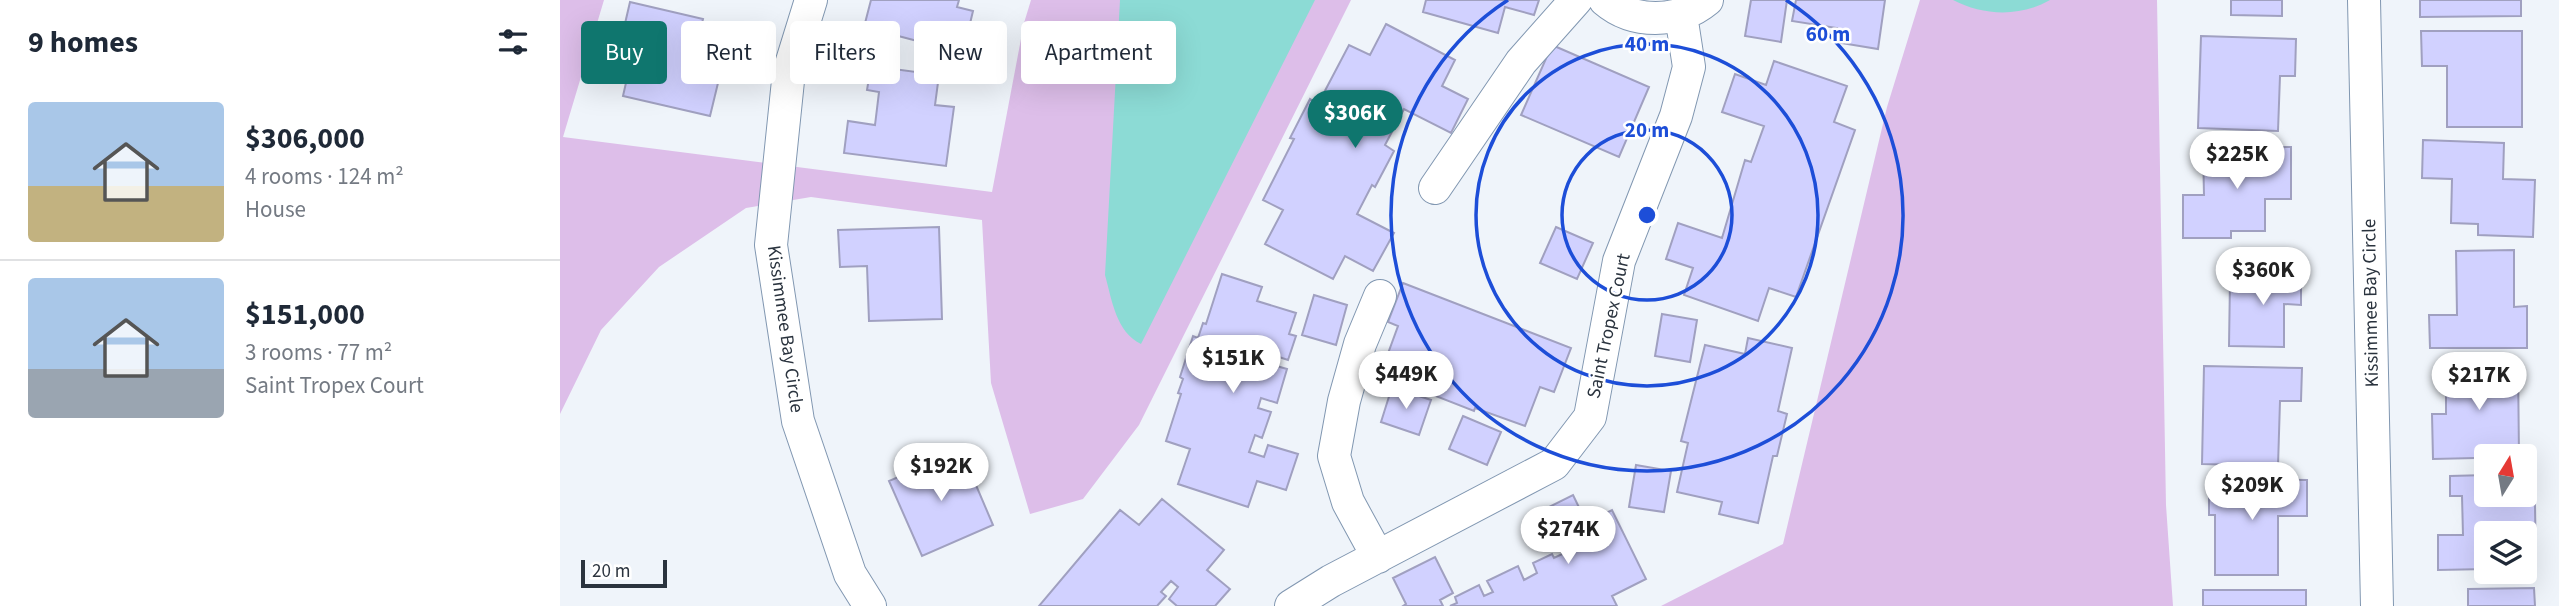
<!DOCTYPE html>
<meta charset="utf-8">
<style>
body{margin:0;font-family:"Source Sans 3",sans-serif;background:#f6f6f7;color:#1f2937;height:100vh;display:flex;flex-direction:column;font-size:26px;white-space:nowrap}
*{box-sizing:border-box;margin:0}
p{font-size:23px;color:#747a83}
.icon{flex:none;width:38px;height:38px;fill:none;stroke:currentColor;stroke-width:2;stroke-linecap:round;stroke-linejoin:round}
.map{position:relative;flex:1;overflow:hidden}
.side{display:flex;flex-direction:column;background:#fff;width:560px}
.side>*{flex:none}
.hud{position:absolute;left:21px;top:21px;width:665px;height:63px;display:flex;gap:14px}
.needle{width:46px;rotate:11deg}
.buttons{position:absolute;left:1914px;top:444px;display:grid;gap:14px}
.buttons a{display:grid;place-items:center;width:63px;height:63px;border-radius:7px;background:#fff;box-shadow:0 7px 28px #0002;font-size:35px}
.scale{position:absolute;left:21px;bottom:18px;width:86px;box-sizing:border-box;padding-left:7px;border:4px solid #2a333e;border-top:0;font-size:19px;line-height:24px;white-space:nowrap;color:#2a333e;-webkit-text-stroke:5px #fff;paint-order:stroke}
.price{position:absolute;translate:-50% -60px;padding:0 16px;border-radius:24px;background:#fff;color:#222;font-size:23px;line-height:46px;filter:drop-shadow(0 2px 4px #0008)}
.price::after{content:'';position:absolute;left:50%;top:42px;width:21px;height:16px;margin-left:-10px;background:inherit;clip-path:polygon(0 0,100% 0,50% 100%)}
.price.selected{background:#0f766e;color:#fff}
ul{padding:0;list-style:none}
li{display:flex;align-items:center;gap:21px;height:175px;padding:0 28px}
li+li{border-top:2px solid #e0e1e3}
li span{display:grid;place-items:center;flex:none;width:196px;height:140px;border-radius:7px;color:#555}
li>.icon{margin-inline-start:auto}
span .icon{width:84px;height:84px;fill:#fffc;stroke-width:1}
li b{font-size:30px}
h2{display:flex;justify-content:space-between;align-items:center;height:84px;padding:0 28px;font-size:30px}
.tag{padding:0 24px;border-radius:7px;background:#fff;box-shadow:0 7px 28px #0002;font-size:24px;line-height:63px}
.tag.selected{background:#0f766e;color:#fff}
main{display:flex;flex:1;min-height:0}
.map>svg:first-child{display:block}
.green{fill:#ddbee9}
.water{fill:#8cdbd5}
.building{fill:#d1d1ff;stroke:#a0a0c0;stroke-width:2}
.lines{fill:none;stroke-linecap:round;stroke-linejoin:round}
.street-casing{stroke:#8197b1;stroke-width:34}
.street{stroke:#fff;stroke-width:32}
.ring{fill:none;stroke:#1d4ed8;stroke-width:3.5}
.labels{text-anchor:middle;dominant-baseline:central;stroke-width:5;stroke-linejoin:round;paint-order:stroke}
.street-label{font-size:19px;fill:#2a333e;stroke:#fff}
.centre{fill:#1d4ed8;stroke:#fff;stroke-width:3.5}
.ring-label{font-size:21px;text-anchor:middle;font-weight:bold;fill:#1d4ed8;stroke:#fff;stroke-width:5;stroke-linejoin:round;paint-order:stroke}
</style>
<main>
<section class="side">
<h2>9 homes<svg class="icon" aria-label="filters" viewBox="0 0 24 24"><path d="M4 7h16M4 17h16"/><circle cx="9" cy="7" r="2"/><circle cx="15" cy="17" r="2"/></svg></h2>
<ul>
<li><span style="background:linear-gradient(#a9c7e8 60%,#c2b280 0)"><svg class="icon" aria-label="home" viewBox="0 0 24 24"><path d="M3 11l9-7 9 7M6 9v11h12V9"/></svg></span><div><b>$306,000</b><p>4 rooms · 124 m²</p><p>House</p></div></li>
<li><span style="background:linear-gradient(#a9c7e8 65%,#9aa5b1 0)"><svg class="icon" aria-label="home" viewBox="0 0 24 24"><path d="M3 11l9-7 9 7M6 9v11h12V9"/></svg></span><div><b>$151,000</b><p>3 rooms · 77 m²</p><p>Saint Tropex Court</p></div></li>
</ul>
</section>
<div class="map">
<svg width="1999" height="606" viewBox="0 0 1999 606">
<rect width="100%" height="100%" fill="#eff4fa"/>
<!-- green -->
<path class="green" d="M0,0H44L3,137L432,192L464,23L471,0H791L579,425L523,499L470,514L431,383L422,220L251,197L186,208L99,267L41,330L0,414Z
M1360,0H1597L1606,505L1613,606H1101L1223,544L1327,107Z"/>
<!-- water -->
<path class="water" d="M560,0H755L581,344C556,332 552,300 545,275Z
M1393,0H1490C1461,17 1423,16 1393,0Z"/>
<!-- building -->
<path class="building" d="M311,0H399L397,7L413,11L403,53L304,27Z
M866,0H979L974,15L945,7L938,33L863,12Z
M1191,0H1227L1221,42L1185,36Z
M1236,0H1325L1318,49L1275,42L1277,28L1232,21Z
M1671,0H1722V16L1671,15Z
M1860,0H1961V16L1860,17Z
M70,2L143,19L130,76L158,83L150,116L63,96L68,74L54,71Z
M826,24L895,60L882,86L908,99L891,133L844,109L825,145L834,151L815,187L812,185L797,214L834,233L813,271L785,256L773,279L705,244L723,210L703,200L734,139L730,138L750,99L758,104L789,45L810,55Z
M1861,31H1962V127H1887V66H1862Z
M1641,36L1736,39L1735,76H1720L1718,131L1638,128Z
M992,45L1089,87L1059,157L961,115Z
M1214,61L1287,86L1274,122L1295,130L1236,297L1209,288L1198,321L1124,295L1133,268L1106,259L1118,223L1162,238L1185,160L1191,162L1204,126L1162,112L1175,74L1206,85Z
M311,66L379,75L375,105L394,107L386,166L284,153L288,121L315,125L319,92L307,90Z
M1863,140L1944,143L1943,179L1975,180L1973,237L1918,235V224L1891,223L1892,179L1862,178Z
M1731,147V199H1705V231H1671V238H1623V195H1644L1643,148Z
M379,227L382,319L309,321L307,266L280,267L278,230Z
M996,227L1033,243L1017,279L980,263Z
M1954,250V307L1967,306V348H1870L1869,315H1897L1896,251Z
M1710,264L1741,265V305L1724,304V347L1669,346L1670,280L1709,281Z
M662,274L702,287L697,301L736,313L729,334L736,336L728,360L716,356L713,365L727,369L717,403L701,398L698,408L711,412L702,438L695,435L689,452L704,457L708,445L738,454L726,490L697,481L688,507L618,484L630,449L606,441L621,394L618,393L623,379L620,377L633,336L638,338L643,323L646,324Z
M843,283L1011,348L994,392L980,387L965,426L915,408L914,411L868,393L870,388L822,370L838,326L828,322Z
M754,295L787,305L776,345L742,335Z
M1102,314L1137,320L1130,362L1095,356Z
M1188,338L1232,348L1218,411L1227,414L1217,456H1213L1198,523L1159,514L1162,502L1117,492L1128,443L1121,441L1145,345L1185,354Z
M1886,362H1958L1959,457L1873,459L1872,414H1886Z
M1644,366L1742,368L1741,401H1720L1718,466L1642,464Z
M832,387L871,400L859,435L821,422Z
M903,416L941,432L927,465L889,449Z
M401,450L433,525L362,556L329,481Z
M1076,465L1111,471L1104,512L1069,507Z
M1927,475V495H1960V505H1975L1976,569H1965V534H1927V569L1878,570V535H1903L1902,496H1890V476Z
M1649,479L1747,480V516H1718V575H1655V515H1649Z
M1013,495L1028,526L1035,522L1034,519L1052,510L1086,579L1052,596L1057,606H890L897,603L895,597L919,585L924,596L933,592L927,581L958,566L964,580L977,573L973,563L992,554L994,558L1011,550L1005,536L992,543L977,513Z
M602,499L664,550L647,570L670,589L655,606H617L609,599L618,587L611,581L601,592L606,596L597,606H479L560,510L579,525Z
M875,557L893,593L880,600L883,606H843L846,604L833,578Z
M1974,588L1975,606H1908V589Z
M1643,590H1746V606H1643Z"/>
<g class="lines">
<!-- street casing -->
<g class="street-casing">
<path id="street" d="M251,0L229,71L211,245L238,421L290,574L310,606
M1045,0C1073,24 1118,24 1147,0
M1804,0L1817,606
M875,188L961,62L1016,0
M818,557L788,502L774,456L784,401L800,344L820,296
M731,606L771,581L994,464L1030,417L1059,261L1116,116L1129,67L1121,15"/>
</g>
<!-- street -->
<use href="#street" class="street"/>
</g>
<!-- distance rings -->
<g class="ring">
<circle cx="1087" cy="215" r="85"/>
<circle cx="1087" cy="215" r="171"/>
<path d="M1226 0A256 256 0 1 1 948 0"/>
</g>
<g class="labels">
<!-- street labels -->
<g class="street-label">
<text transform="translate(1811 303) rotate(-91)">Kissimmee Bay Circle</text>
<text transform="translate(1049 326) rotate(-78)">Saint Tropex Court</text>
<text transform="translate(225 329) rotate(82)">Kissimmee Bay Circle</text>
</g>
</g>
<circle cx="1087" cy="215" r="10" class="centre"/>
<g class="ring-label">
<text x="1268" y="41">60 m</text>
<text x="1087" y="51">40 m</text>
<text x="1087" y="137">20 m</text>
</g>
</svg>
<div class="buttons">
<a><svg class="needle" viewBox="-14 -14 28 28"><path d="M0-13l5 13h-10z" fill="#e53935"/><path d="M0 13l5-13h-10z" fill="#747a83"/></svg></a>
<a><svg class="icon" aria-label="layers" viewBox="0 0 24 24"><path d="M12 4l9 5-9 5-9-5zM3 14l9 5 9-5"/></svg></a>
</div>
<div class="scale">20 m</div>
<b class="price selected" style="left:795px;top:150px">$306K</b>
<b class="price" style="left:1677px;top:191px">$225K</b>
<b class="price" style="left:1703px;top:307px">$360K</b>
<b class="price" style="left:673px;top:395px">$151K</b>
<b class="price" style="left:846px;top:411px">$449K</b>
<b class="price" style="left:1919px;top:412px">$217K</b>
<b class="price" style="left:381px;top:503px">$192K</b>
<b class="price" style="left:1692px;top:522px">$209K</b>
<b class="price" style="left:1008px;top:566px">$274K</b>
<div class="hud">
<a class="tag selected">Buy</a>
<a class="tag">Rent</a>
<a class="tag">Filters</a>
<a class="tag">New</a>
<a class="tag">Apartment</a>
</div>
</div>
</main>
